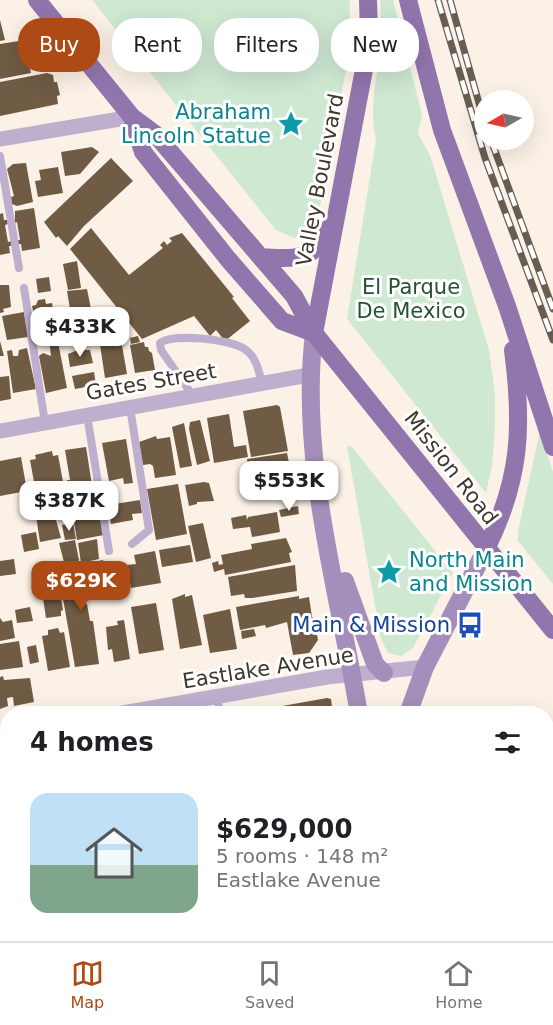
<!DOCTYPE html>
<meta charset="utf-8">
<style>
body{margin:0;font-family:"DejaVu Sans",sans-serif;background:#f2f2f2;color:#202124;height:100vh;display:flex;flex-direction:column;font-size:22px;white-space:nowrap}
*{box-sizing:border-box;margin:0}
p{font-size:20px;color:#757577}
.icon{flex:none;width:33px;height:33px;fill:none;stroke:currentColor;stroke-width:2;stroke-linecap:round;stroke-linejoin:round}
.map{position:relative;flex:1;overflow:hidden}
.panel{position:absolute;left:0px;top:706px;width:554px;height:236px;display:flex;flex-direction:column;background:#fff;border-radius:24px 24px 0 0;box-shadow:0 6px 24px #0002}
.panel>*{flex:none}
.top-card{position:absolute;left:18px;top:18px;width:518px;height:54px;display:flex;gap:12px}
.needle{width:39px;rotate:261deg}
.tools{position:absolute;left:474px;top:90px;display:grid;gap:12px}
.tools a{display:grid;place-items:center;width:60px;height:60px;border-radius:50%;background:#fff;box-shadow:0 6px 24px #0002;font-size:30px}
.price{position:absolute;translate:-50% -51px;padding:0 14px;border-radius:12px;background:#fff;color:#222;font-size:20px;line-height:39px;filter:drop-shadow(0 2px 3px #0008)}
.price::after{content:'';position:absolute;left:50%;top:36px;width:18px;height:14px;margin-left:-9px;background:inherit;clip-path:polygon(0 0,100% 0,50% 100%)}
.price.current{background:#ae4a16;color:#fff}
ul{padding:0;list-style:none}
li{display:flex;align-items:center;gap:18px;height:150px;padding:0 30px}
li span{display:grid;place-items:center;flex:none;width:168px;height:120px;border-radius:18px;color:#555}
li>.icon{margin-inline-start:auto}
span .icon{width:72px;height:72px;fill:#fffc;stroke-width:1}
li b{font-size:26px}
h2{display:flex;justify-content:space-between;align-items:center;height:72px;padding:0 30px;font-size:26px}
.tag{padding:0 21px;border-radius:24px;background:#fff;box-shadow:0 6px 24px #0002;font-size:21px;line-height:54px}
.tag.current{background:#ae4a16;color:#fff}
.tab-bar{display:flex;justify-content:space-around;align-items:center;height:84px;border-top:2px solid #e0e0e0;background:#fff;font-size:16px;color:#757577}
.tab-bar a{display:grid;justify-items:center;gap:3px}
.tab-bar .current{color:#ae4a16}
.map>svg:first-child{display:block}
.green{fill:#cee8d2}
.building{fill:#705b44}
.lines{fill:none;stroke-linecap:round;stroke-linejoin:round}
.lane{stroke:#beafce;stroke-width:8}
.street{stroke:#beafce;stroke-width:15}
.secondary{stroke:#a48ebb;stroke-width:18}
.primary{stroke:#9175ad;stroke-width:18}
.rail-casing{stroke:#675d53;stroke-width:7}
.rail{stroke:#fff;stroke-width:4.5;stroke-dasharray:14;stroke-linecap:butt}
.labels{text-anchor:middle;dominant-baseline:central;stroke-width:6;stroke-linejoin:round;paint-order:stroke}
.culture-label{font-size:21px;fill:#0d838f;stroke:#fff;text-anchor:end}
.street-label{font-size:21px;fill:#40362c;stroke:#fff}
.park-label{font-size:21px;fill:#255130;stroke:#fff}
.transit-label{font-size:21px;fill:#164399;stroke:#fff;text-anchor:end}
</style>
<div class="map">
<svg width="553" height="941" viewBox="0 0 553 941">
<rect width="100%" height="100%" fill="#fbf1e6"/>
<!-- green -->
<path class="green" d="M92,0H350L349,54L319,211L315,210C312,225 309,233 294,238L276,230Z
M380,0H393L422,115L418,134L430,155L489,350L495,394V427L492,465L486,493L347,319L376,140C369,110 376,82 380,52C382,35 381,17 380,0Z
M540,431L553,472V584L518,541V531Z
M347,446H351L453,573L413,648L401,656L388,653L381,639Z"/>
<!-- building -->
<path class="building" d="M0,20L5,40L0,41Z
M25,40L28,55H24V59L28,58L31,73L0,79V44Z
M47,73L53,75L54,82H57L60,95L57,96L58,104L0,116V82Z
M92,147L99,152L80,174L65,176L61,152Z
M111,158L133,181L84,226L67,246L58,236L56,238L44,222Z
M26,163L33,202L17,206L12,204L11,197L14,196L7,169L13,164Z
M58,167L63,193L38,197L35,181L41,180L39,170Z
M34,208L40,248L22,251L21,244H18L17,240H20L17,222L15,223V211Z
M3,213L4,220H7L8,224L5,225L8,242L11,241V246H9L10,253L0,255V214Z
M91,228L129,275L163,248L160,245L164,241L167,245L172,241L169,238L182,233L234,297L232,298L250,321L225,341L216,330L210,336L194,316L142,339L70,249Z
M77,261L81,288L68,290L63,264Z
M49,277L51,291L38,293L36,279Z
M0,285H9L11,307L3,309L4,312L0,313Z
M87,289L94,324L73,327L67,291Z
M45,299L46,304L52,303L56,331L38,334L32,306L36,305L38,300Z
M24,312L28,337L7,340L2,316Z
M87,329L89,342L67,346L65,332Z
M120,334L127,374L105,378L99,338Z
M138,336L140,342L131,344L130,338Z
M57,337L67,388L46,393L39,356L43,353L51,356L49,338Z
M0,341L4,356H0Z
M144,342L145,347H148L149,351L152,353L155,370L135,373L130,345Z
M27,348L36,389L13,393L7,351L12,350L13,356H18L19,350Z
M78,350H90L93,363L70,367L68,354Z
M94,372L96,385L75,389L72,376Z
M9,376L11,399L0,401V377Z
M277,405L280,407L288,451L251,457L243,411Z
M229,414L234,447L246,445L248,457L214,463L207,418Z
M200,420L210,461L197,465L189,429L190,422Z
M184,423L192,466L180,468L172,427Z
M156,436L157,439L170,437L176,475L155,478L153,466L150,464L143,465L139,442Z
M126,439L133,483L124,484L123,478L109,481L102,443Z
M86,447L92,485L68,488L67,480H70L65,450Z
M52,451L53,456L58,455L64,487L36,493L30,460L36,459L35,455Z
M287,453L291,472L286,473L287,481L251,487L247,459Z
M21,457L27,491L0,496V461Z
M204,482L209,483L214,501L197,502V504L189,506L185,485Z
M178,484L187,534L156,540L147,489Z
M92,494L97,506L94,507L95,515L101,514L104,535L77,540L70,498Z
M140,500L142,513L132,514L133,520L111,524L108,505Z
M298,506L299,514L281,517L279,510Z
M46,512L54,513L61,538L40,542L36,516Z
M277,512L280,532L252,537L250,527L233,529L231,518L246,515L247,520L248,517Z
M73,523L76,539L65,540L62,525Z
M203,523L211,558L196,562L188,526Z
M36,532L39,549L24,552L21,535Z
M286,538L292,552L289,553L291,562L225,575L224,569L214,572L212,563L218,561L219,565L223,564L221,555L252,549L251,544Z
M97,539L99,559L81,563L78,543Z
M75,540L79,560L77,563L65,566L59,543Z
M190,545L193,562L162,567L159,550Z
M155,551L161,583L131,588L127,565L136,564L134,555Z
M14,559L16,574L0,576V561Z
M103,560L105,570L102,579L75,584L78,605L87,604L90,621H93L99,664L75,667L58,570Z
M295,565L297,591L252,598H245L244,594L231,596L228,577Z
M56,569L63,610L61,611V616L46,618L41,585L45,584L42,571Z
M185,594V597L192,595L202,645L180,649L172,599Z
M299,596V599L309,597L312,617H314L318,640L309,653L293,655L287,622L266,628L265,625L240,630L236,607Z
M156,603L164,650L139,654L131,607Z
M30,607L33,621L17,623L15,610Z
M230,609L237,649L210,653L203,615Z
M0,618L3,622L12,620L15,638L0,641Z
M124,620L130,659L114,662L112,649L108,650L106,627L118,625L117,621Z
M58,628L60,633L64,632L70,667L48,671L42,636L48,635V630Z
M254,629L256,636L242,639L241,631Z
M19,641L23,667L0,670V644Z
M36,645L39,662L30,664L27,647Z
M3,676L4,680L30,678L34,702L14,706L13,697L7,698L8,706L0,709V677Z
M327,698L331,699L333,714H261L260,710Z
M553,783V863L546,864V784Z
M5,806L7,818L0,819V807Z
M8,822V842L0,843V824Z
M8,847V869L0,870V848Z
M8,875V899L5,900L0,876Z
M35,934L54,935L55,941H13L12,938Z
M93,934H115L116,941H94Z
M123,934L144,936L145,941H124Z
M154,934H181L182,941H153Z
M184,934H205L207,941H185Z
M215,934H238L240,941H216Z
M246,934H270L271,940L247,941Z
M322,934H371L369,938L353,941H323Z"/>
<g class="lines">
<!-- lane -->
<path class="lane" d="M0,156L19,268
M24,288L45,423
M193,396L161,350L160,343C174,333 232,339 246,350C257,358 259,372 262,384
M130,407L149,530L132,544
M87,415L109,551
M217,696L220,714
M276,934L277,941"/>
<!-- street -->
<path class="street" d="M0,139L132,117
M0,431L309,375
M117,714L327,677L425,667
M0,736L8,734
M546,931L553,930
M492,941L528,934"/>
<!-- secondary -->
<path class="secondary" d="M314,333C299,460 338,589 359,714
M345,581L375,664L384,673
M408,714L425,667L486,549
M400,934L401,941"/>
<!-- primary -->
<path class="primary" d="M37,0L132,117L155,134L294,296L314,333L553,630
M408,0L442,130L507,306L553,447
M132,117L143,152L228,259L282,321L314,333
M261,257C280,258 304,262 318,246C323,239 324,231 332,226
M314,333L366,59L369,33L368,0
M486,549C521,479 523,426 513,350"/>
<!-- rail casing -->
<g class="rail-casing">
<path id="rail" d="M438,0L485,158L553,340
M450,0L484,121
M491,140L553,309"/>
</g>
<!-- rail -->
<use href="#rail" class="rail"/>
</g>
<!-- icons -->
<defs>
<g id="sight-bare" transform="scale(2.07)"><path d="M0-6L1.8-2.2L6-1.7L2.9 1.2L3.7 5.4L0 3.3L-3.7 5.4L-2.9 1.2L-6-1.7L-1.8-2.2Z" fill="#0f9aa8" stroke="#fff" stroke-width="2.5" paint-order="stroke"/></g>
<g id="bus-bare" transform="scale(2.07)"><path d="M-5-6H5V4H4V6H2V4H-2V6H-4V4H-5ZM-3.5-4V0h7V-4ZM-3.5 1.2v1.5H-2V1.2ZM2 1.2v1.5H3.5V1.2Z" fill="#1a4fb4" stroke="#fff" stroke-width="2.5" paint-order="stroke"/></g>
</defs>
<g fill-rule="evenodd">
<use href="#sight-bare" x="291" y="124"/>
<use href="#sight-bare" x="389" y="572"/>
<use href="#bus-bare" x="470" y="625"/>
</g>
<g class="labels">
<!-- culture labels -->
<g class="culture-label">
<text x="271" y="112">Abraham<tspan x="271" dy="24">Lincoln Statue</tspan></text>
<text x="409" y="560" text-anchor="start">North Main<tspan x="409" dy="24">and Mission</tspan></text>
</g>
<!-- street labels -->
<g class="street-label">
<text transform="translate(320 180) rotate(-79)">Valley Boulevard</text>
<text transform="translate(151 382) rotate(-10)">Gates Street</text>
<text transform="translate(451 468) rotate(52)">Mission Road</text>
<text transform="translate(268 668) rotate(-9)">Eastlake Avenue</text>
</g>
<!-- park labels -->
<g class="park-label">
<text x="411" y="287">El Parque<tspan x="411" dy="24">De Mexico</tspan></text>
</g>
<!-- transit labels -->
<g class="transit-label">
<text x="450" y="625">Main &amp; Mission</text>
</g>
</g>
</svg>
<div class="tools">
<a><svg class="needle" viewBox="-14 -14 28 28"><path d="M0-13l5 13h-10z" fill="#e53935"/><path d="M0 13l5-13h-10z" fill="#757577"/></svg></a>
</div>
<b class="price" style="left:80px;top:358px">$433K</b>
<b class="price" style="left:289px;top:512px">$553K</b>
<b class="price" style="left:69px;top:532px">$387K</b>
<b class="price current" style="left:81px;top:612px">$629K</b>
<div class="top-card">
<a class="tag current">Buy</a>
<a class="tag">Rent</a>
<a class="tag">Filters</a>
<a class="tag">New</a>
</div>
<section class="panel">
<h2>4 homes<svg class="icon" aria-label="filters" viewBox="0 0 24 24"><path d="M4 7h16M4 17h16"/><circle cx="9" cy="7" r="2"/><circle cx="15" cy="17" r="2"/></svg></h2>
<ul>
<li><span style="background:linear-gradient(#bfe0f5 60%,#7fa58c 0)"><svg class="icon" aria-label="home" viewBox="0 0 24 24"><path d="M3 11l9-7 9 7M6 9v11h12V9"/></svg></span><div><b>$629,000</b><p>5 rooms · 148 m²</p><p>Eastlake Avenue</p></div></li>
</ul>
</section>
</div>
<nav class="tab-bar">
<a class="current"><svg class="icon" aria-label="map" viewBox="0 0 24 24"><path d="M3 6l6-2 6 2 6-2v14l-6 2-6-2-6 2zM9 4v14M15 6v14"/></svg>Map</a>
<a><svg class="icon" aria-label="saved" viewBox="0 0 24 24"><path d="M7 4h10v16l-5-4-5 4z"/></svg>Saved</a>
<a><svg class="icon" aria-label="home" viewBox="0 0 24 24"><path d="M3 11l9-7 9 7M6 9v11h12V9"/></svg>Home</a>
</nav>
